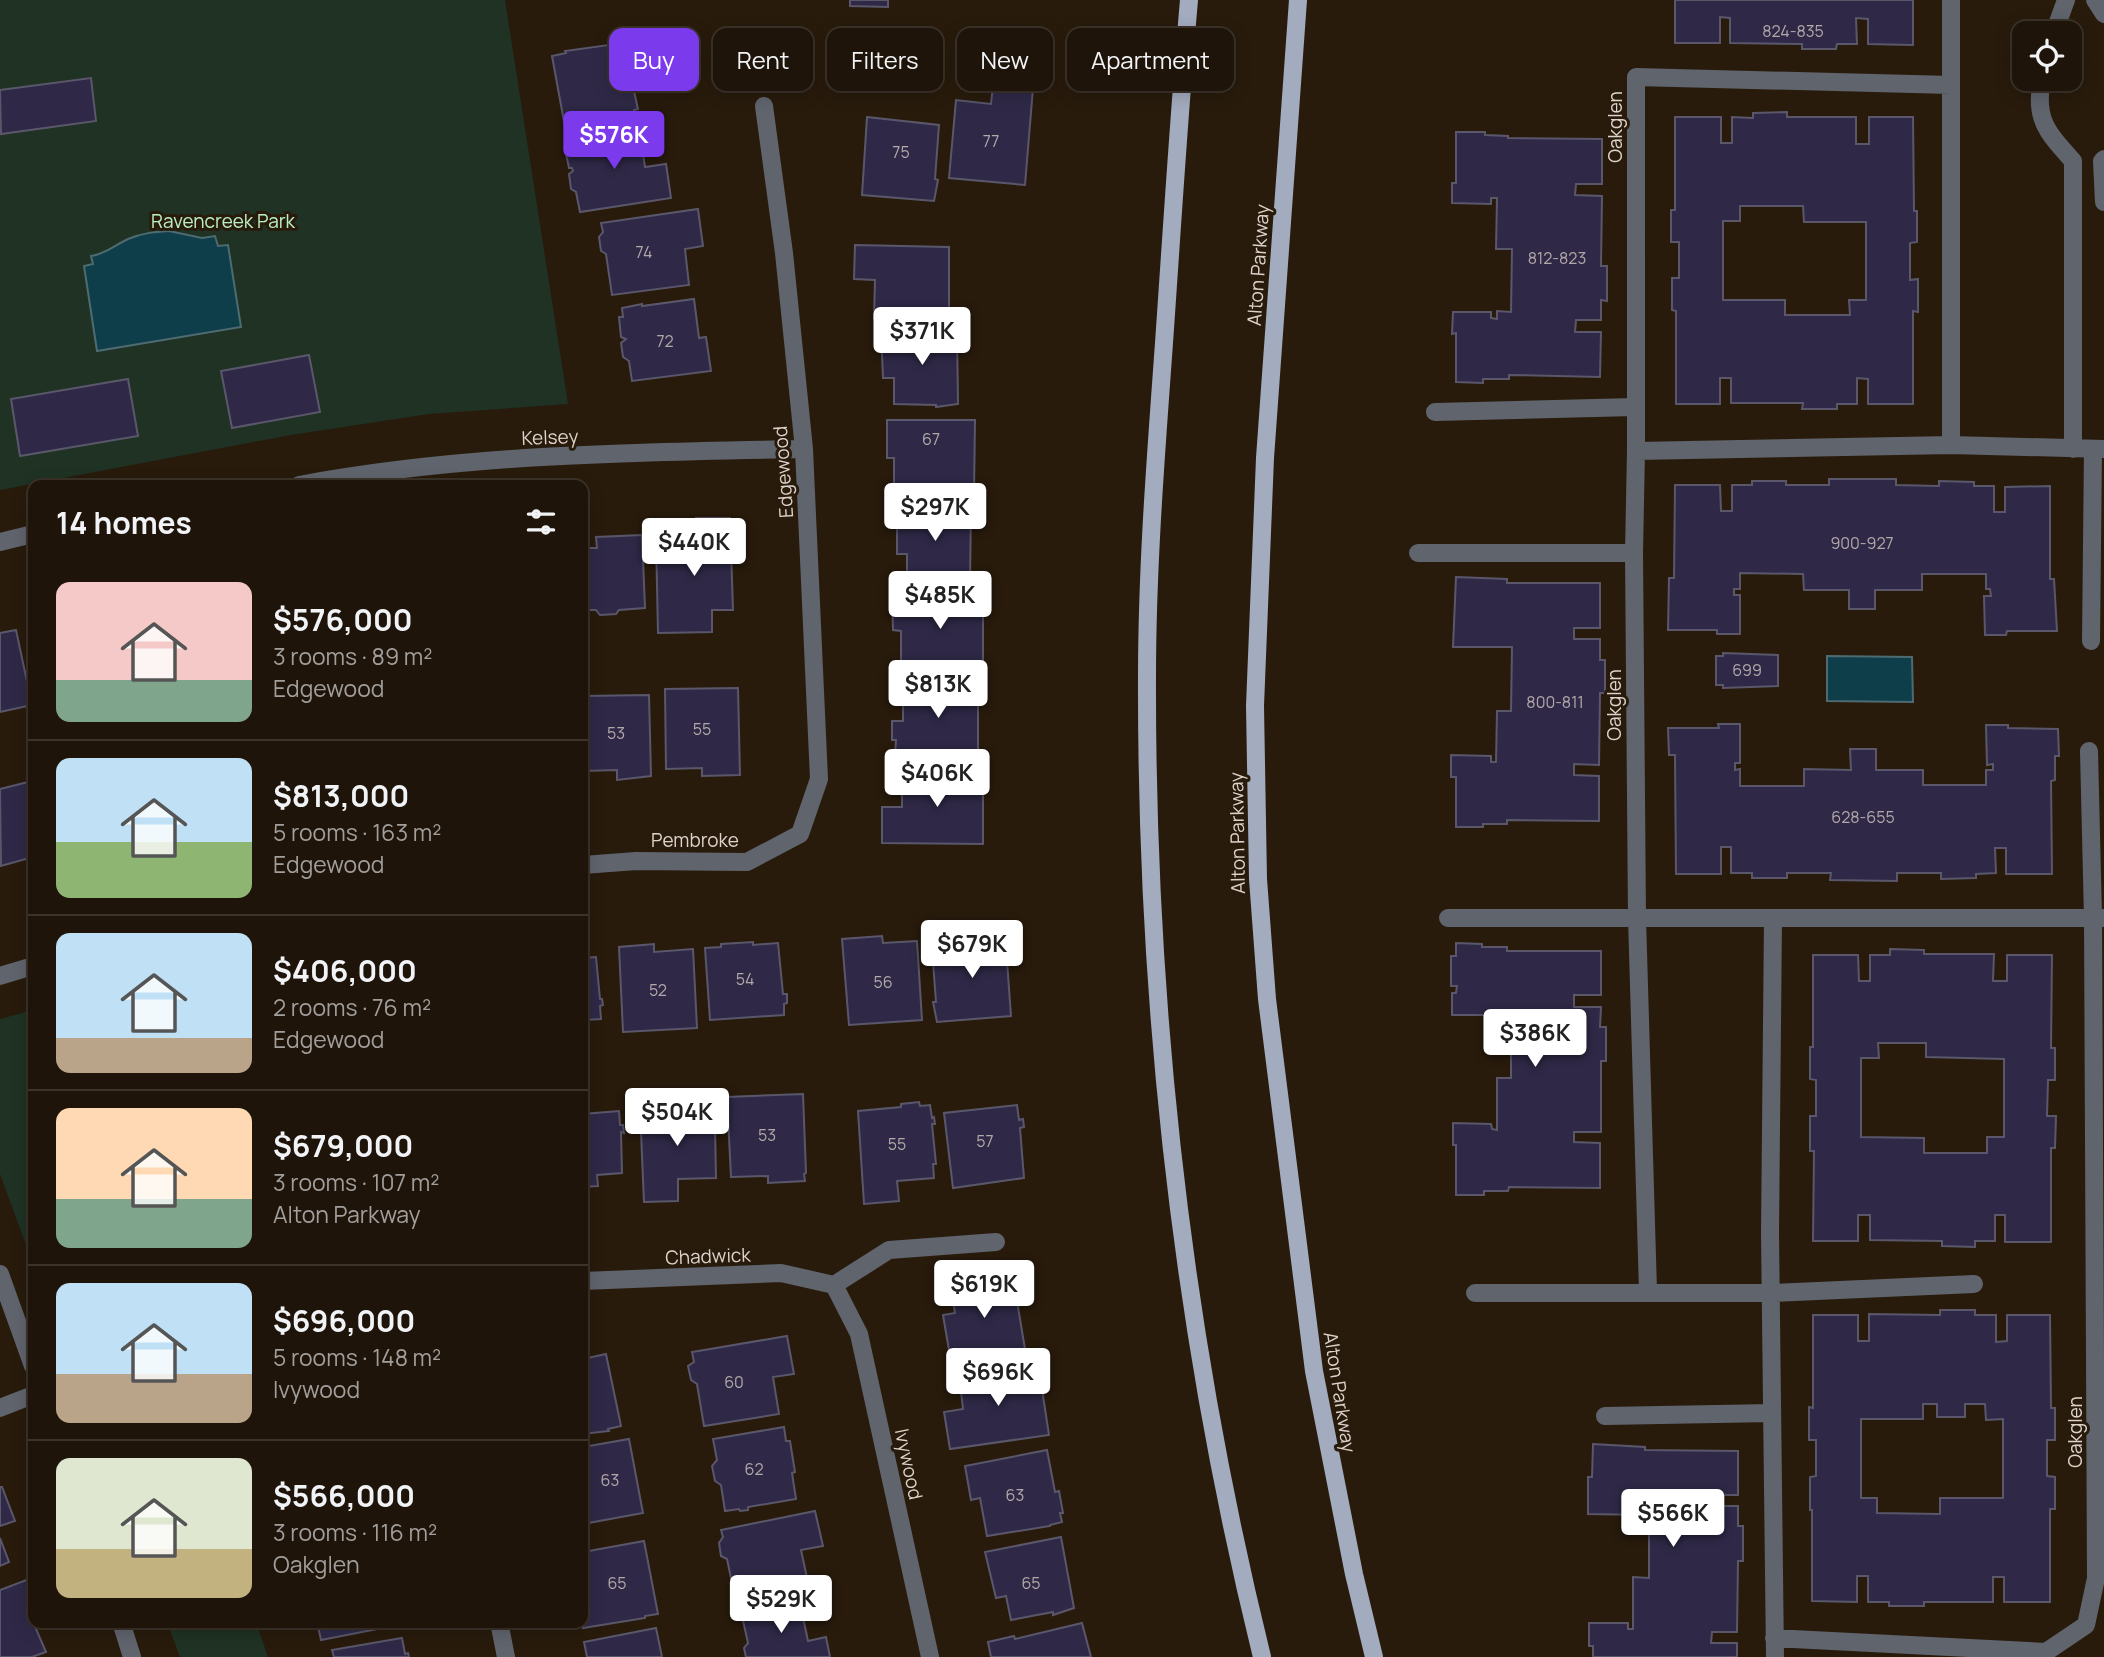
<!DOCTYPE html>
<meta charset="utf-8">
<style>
body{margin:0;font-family:Manrope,sans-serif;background:#2b2117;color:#f1f3f6;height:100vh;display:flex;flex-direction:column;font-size:26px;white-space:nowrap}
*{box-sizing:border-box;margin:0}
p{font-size:23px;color:#a19e9c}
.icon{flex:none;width:38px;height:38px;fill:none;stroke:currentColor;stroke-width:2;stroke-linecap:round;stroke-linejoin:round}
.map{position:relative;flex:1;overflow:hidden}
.drawer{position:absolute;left:28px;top:480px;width:560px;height:1148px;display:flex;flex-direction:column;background:#1e1409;border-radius:14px;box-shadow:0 4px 18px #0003,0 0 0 2px #3c332a}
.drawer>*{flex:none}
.top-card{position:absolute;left:609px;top:28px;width:665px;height:63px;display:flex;gap:14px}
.fabs{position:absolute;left:2012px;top:21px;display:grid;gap:14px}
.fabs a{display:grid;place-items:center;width:70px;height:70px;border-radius:14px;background:#1e1409;box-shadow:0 4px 18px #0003,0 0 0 2px #3c332a;font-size:35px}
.price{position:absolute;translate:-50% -60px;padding:0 16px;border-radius:7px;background:#fff;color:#222;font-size:23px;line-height:46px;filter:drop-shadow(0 2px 4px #0008)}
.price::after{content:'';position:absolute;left:50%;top:42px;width:21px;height:16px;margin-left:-10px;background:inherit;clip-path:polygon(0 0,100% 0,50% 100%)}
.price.selected{background:#7c3aed;color:#fff}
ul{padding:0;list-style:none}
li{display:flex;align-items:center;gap:21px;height:175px;padding:0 28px}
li+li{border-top:2px solid #3c332a}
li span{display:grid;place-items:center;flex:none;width:196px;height:140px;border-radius:14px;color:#555}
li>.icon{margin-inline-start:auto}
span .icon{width:84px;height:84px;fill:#fffc;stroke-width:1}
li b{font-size:30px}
h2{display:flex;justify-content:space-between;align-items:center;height:84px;padding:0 28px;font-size:30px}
.tag{padding:0 24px;border-radius:14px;background:#1e1409;box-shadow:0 4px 18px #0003,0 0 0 2px #3c332a;font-size:24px;line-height:63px}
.tag.selected{background:#7c3aed;color:#fff}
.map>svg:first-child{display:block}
.green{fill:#1f3223}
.water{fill:#0f3e4b;stroke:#4d6b71;stroke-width:2}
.building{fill:#2f2947;stroke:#5a576b;stroke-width:2;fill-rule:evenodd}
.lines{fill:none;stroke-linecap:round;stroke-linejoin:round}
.minor{stroke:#60646d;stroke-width:18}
.major{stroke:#a3abbe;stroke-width:18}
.labels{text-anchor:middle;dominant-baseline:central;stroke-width:6;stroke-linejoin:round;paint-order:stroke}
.number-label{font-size:16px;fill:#b2a8a9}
.street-label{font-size:19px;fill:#ddd3ca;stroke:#281b0c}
.park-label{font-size:19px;fill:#b8efc2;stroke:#281b0c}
</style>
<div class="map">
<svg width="2104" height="1657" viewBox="0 0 2104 1657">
<rect width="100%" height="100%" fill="#281b0c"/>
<!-- green -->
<path class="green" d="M0,0H505L568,404L429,414L291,435L0,490Z
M33,1010V1264L0,1174V1019Z
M167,1622H256L268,1657H180Z"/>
<!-- water -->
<path class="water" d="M169,231L202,238L215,236L218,246L228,245L241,327L97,351L84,266L93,264L91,256C106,254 115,245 128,239C142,233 154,232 169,231Z
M1827,656L1912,657L1913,702L1827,701Z"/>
<!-- building -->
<path class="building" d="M850,0H888V7L850,6Z
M1675,0H1913V45L1868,44V19L1856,18L1857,44H1837L1836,49H1802V44L1730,43V18L1720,17V43H1675Z
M623,43L638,109L634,110V115L565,127L552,56L566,53L565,51Z
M91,78L96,121L1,134L0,90Z
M993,85L1033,88L1025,185L949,178L956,100L991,104Z
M1787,112V117H1856V144H1869V117H1913L1914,211H1917V242L1910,243V280L1918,279V312L1913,311V404H1868V379L1857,378V404H1837V409H1802L1803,403H1731V378H1720V404H1676V311L1672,310V278H1679V242H1671V210H1675V117H1721V143H1732V117L1753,118V113ZM1740,206H1803L1804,222H1866V300H1849L1850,315H1785V300H1723V221H1740Z
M867,117L939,125L935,179L938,180L934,201L862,195Z
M639,128L645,167L666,164L671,198L580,212L576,192L571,189L569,174L573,171L572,168H569L565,149H569L568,139Z
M1456,132H1485V135L1508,136V138L1602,139V184H1576L1575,195L1602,196L1601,266H1607V301L1601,300V320H1576L1575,332H1601L1600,377L1509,375V379H1483V383L1456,382V333L1452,334L1453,312H1491V318L1497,319V311L1511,312L1512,249H1496L1497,198H1491V204L1452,203V183H1456Z
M698,209L703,246L685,249L689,285L612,295L606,254L601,251L599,237L603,232L601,223Z
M855,245L949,247V320L929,322V320L874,319L875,280L854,279Z
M694,299L699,338L706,337L711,371L632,381L629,361L623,357L621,343L626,339L621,337L619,317H623L622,308L642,304V306Z
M957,331L958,404L936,407V405L894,404V378H883L881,332Z
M309,355L320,412L232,428L221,371Z
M128,379L138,436L20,456L11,399Z
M887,420H975L974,493L894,492V458H887Z
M1829,479H1896V485L1939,486V481L1974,482V486H1994V512H2005V487L2050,486V579H2054L2057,631H2007L2006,635H1985L1984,596H1991L1990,589H1986V574H1922V590H1875V609H1849V590H1804L1803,574L1740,573V589H1734V595H1740V634H1717V630H1668L1669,578H1674L1675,485H1720L1721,511H1732V485H1752V481H1786V485H1829Z
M897,506L971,508L970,581L949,583V581L907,580V554H897Z
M696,518H730L733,610H712V632L658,633L656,538L696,537Z
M642,535L645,608L619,610L616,614L600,615L596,610H583V548H597L596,537Z
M1456,577L1507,579V583H1600V628H1574V639H1600V660H1605V693H1600L1599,765L1574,764V775L1599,776V821L1507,820V824H1483V827H1456V777H1451V755L1491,756V762H1496L1497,711H1511L1512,647H1453Z
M892,595H983V669L901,668V631L893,630Z
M16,630L32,705L0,712V633Z
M1723,653L1778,655V686L1723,688V685H1716V656H1723Z
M957,680L978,683V756L895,755L896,740H892V721H903V682L957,683Z
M738,688L740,775L702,776V768L666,769L665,689Z
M649,695L651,776L617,780V770L583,771V696Z
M1718,724H1740V763H1735V770L1740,769V786H1804V769L1851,770L1850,749H1876V770H1923V785H1986V770H1993V764L1987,765L1986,725H2008V728L2058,729L2059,756H2055V780L2051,781L2052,874H2006V848H1995L1996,873L1976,874V878L1941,879V873H1897V881L1830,880L1831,873H1787V878H1752V873H1731V847H1721V874H1676L1675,755H1669L1668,728H1719Z
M902,770H983V844L882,843V807H902Z
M28,782L33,801V857L1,866L0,789Z
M1005,933L1011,1016L937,1022L933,1002H936L932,948L971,946L970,935Z
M882,936L883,943L917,941L922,1020L849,1025L842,939Z
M753,942V945L778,943L783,994H787V1003L784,1004V1015L710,1020L705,948L721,947V944Z
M1456,943L1482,944V947H1507V951H1601V995H1574V1007H1601L1600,1027H1606V1061H1601V1132H1574V1142L1600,1143V1188L1509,1187L1508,1191H1484V1195H1456V1145H1453V1123L1491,1124L1492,1129L1497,1130V1078H1511V1014H1497V1010H1492L1491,1015H1452V993H1456L1457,986H1451V956H1456Z
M654,944V952L693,949L697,1028L623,1032L619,947Z
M1890,949L1924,950V954H1994L1993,981H2007V955H2052L2051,1048H2055V1080H2048L2047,1116H2056L2055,1148H2051V1242H2005V1215H1995V1241H1975V1247L1942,1246V1241L1870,1240V1215H1858V1241H1813L1814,1151H1810V1116H1816V1080L1810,1079V1047H1813V955H1858L1859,981H1870V955H1890ZM1878,1043H1926V1057L2004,1059V1137H1987V1153H1924V1138L1861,1137V1058H1879Z
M596,957L600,999H602L603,1005L600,1006L601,1019L583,1020V958Z
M803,1094L806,1173L804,1174L805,1181L768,1183V1176L731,1177L727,1097Z
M704,1102L705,1106H714L715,1118H717V1125L715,1126L716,1178L678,1179V1201L644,1202L640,1109L684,1107V1103Z
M919,1102L920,1106L930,1105L932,1118L934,1117L935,1124H932L936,1164H933L934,1178L897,1181L899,1201L864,1204L858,1111L901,1107V1104Z
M1017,1105L1019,1120L1023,1119L1024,1127L1020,1128L1024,1178L953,1188L944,1113Z
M619,1111L620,1125H623L624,1133L621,1132L622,1173L597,1175L598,1186L583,1187V1114Z
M998,1277L999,1279L1013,1277L1025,1349L951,1362L943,1315L955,1313L951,1288L992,1281L991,1279Z
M1940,1310H1975V1315H1996V1342L2007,1341V1315H2050L2051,1408H2055V1440H2047V1476L2055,1477V1509H2050V1602H2004V1577H1993V1602H1924V1606H1889V1602H1868V1576H1857V1602L1812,1601V1510H1810V1477L1816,1476V1440H1809V1407L1813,1408V1315H1858V1341H1869V1314L1940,1315ZM1923,1404H1937V1417H1965V1404H1985L1986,1420L2003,1419V1498H1940V1514L1877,1513V1498H1861V1419H1923Z
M787,1336L794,1374L773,1377L779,1414L704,1426L697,1384L691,1380L688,1366L694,1362L692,1352Z
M606,1354L621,1426L608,1429L609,1431L583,1434V1359Z
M1038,1363L1049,1435L950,1449L944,1412L963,1409L959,1375Z
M784,1427L786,1441H790L795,1472L792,1473L796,1499L748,1507V1510L740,1511L739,1509L725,1511L721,1485L715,1481L712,1466L717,1460L713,1439Z
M629,1439L643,1513L583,1524V1447Z
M1593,1444L1645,1447V1450L1738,1451V1495H1713V1506H1738V1526H1743V1561H1738L1737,1632H1712L1711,1643H1737V1657H1593V1646H1589V1623H1628V1629H1633V1577L1649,1578V1515L1588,1514V1477H1592Z
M1047,1450L1055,1492L1059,1491L1063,1513H1060L1062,1522L1050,1525V1526L987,1536L980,1498L971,1500L965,1466Z
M0,1487H2L15,1521L0,1526Z
M815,1511L823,1546L801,1550L809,1587L736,1602L727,1559L721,1556L719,1543L723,1537L721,1530Z
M1061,1537L1074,1608L1053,1615V1612L1011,1620L1006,1596L996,1598L985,1552Z
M0,1538L9,1562L0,1566Z
M644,1541L658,1614L645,1616V1618L583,1628V1552Z
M29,1579L33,1589V1622L46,1652L32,1657H0V1590Z
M800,1603L808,1641L826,1637L830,1657H746L744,1648L748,1643L742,1616L756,1612L755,1609L762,1608L763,1611Z
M317,1622H397L398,1625L321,1640Z
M1082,1623L1091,1657H991L988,1642L1014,1636L1015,1639Z
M656,1628L662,1657H587L584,1642Z
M402,1638L405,1654L408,1653L409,1657H334L332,1650Z"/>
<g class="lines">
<!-- minor -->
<path class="minor" d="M2095,0L2104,14
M2054,33L2066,0
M2042,79C2034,119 2047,132 2073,161V449
M2104,159L2102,161L2104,202
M1435,412L1635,407
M1951,445V0
M1636,451L1951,445L2104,449
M299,485C465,454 636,452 804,449
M0,542L33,534
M1418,553H1634
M2091,641L2093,449
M583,865L636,861L747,862L800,834L819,779L804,449L784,253L764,106
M1448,918H2104
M1773,918L1770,1233L1775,1657
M0,976L33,966
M0,1274L33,1366
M583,1281L781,1273L834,1285
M834,1285L859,1334L930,1657
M834,1285L889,1250L996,1242
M1648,1291L1637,918L1634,553L1636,451V77L1951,85
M1475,1293H1771L1974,1284
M0,1408L33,1395
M1605,1416L1772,1413
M121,1622L132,1657
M499,1622L506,1657
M1774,1638L2046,1652L2086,1625L2096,1578L2093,918L2089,751"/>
<!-- major -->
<path class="major" d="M1189,0C1179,114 1172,228 1164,343C1156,454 1147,566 1147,677C1146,1007 1183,1337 1262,1657
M1298,0L1265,458L1255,706L1258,879L1267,999L1314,1371L1354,1574L1374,1657"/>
</g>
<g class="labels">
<!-- number labels -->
<g class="number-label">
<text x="1793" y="31">824-835</text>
<text x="991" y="141">77</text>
<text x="901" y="152">75</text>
<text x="644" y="252">74</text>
<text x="1557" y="258">812-823</text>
<text x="665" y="341">72</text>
<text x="931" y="439">67</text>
<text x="1862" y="543">900-927</text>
<text x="1747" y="670">699</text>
<text x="1555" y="702">800-811</text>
<text x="702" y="729">55</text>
<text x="616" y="733">53</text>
<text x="1863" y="817">628-655</text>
<text x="745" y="979">54</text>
<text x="883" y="982">56</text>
<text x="658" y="990">52</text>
<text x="767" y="1135">53</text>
<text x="985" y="1141">57</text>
<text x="897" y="1144">55</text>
<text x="734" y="1382">60</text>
<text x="754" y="1469">62</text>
<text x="610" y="1480">63</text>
<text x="1015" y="1495">63</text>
<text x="617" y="1583">65</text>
<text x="1031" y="1583">65</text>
</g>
<!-- street labels -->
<g class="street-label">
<text transform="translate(1615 127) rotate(-90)">Oakglen</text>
<text transform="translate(1258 265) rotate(-86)">Alton Parkway</text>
<text transform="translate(550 437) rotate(-2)">Kelsey</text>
<text transform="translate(783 472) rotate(-94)">Edgewood</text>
<text transform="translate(1614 705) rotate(-90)">Oakglen</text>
<text transform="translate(1237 833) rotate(-91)">Alton Parkway</text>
<text x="695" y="840">Pembroke</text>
<text transform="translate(708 1256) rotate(-2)">Chadwick</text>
<text transform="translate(1340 1392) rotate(81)">Alton Parkway</text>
<text transform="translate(2075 1432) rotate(-90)">Oakglen</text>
<text transform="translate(909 1464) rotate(78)">Ivywood</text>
</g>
<!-- park labels -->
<g class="park-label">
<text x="223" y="221">Ravencreek Park</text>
</g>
</g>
</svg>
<div class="fabs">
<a><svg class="icon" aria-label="locate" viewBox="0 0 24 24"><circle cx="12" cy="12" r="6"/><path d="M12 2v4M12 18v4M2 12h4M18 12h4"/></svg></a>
</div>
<b class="price selected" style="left:614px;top:171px">$576K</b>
<b class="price" style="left:922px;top:367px">$371K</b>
<b class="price" style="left:935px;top:543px">$297K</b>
<b class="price" style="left:694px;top:578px">$440K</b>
<b class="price" style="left:940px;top:631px">$485K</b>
<b class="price" style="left:938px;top:720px">$813K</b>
<b class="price" style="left:937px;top:809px">$406K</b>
<b class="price" style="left:972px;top:980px">$679K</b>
<b class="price" style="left:1535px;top:1069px">$386K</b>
<b class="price" style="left:677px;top:1148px">$504K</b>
<b class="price" style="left:984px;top:1320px">$619K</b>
<b class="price" style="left:998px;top:1408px">$696K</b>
<b class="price" style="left:1673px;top:1549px">$566K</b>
<b class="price" style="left:781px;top:1635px">$529K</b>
<div class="top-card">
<a class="tag selected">Buy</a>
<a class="tag">Rent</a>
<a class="tag">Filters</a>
<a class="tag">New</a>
<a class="tag">Apartment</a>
</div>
<section class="drawer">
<h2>14 homes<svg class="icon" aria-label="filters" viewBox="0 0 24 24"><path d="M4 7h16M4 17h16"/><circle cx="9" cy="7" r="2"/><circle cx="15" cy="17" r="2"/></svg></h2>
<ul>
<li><span style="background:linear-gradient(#f6c9c9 70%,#7fa58c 0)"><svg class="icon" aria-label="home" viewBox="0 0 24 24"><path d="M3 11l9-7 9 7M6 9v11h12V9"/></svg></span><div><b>$576,000</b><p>3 rooms · 89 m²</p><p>Edgewood</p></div></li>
<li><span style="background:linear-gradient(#bfe0f5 60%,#8fb573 0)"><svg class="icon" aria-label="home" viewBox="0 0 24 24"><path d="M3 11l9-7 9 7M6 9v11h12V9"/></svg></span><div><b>$813,000</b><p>5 rooms · 163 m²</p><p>Edgewood</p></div></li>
<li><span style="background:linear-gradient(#bfe0f5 75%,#b9a48a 0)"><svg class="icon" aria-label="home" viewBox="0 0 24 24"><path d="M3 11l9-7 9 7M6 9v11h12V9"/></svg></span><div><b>$406,000</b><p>2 rooms · 76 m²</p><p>Edgewood</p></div></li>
<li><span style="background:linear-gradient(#ffd9b3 65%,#7fa58c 0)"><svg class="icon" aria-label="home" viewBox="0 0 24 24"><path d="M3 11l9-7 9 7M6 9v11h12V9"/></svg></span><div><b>$679,000</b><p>3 rooms · 107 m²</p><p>Alton Parkway</p></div></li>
<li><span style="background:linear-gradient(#bfe0f5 65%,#b9a48a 0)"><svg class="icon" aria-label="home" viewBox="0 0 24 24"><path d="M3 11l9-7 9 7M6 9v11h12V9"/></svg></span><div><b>$696,000</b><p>5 rooms · 148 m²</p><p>Ivywood</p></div></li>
<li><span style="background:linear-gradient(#dfe7d0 65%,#c2b280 0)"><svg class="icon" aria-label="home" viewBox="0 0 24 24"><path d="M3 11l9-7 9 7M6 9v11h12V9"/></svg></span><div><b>$566,000</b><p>3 rooms · 116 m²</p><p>Oakglen</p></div></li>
</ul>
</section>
</div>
